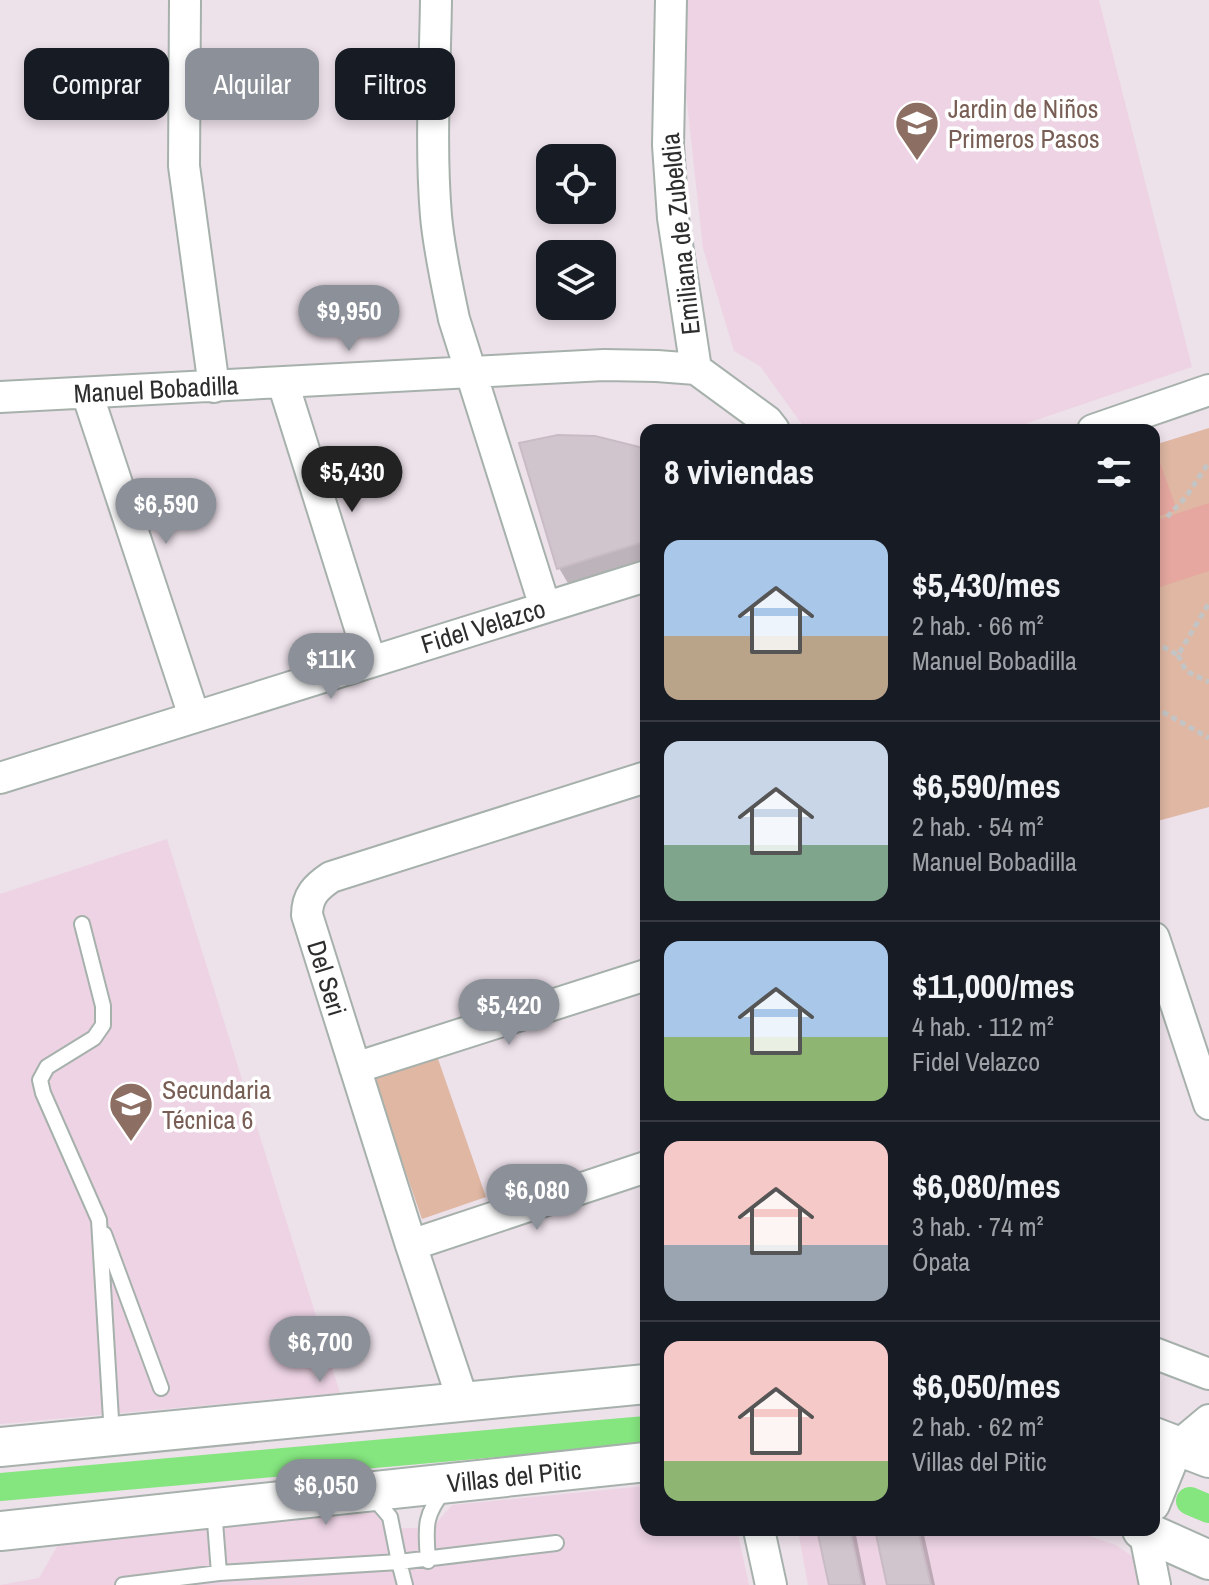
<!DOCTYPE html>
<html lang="es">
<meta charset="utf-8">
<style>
body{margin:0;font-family:"Archivo Narrow",sans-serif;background:#20242c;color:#f1f3f6;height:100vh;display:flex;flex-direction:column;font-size:30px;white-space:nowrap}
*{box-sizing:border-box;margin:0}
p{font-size:26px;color:#9ea1a6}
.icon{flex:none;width:44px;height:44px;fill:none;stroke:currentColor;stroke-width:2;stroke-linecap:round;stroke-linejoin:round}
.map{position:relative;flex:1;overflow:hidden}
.details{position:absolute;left:640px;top:424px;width:520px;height:1112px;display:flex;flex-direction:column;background:#171b24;border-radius:16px;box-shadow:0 4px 12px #0003}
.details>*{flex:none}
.top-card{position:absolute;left:24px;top:48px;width:496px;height:72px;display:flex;gap:16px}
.buttons{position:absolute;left:536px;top:144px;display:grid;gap:16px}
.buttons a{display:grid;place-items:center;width:80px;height:80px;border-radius:16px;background:#171b24;box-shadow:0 4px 12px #0003;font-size:40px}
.price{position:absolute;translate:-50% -68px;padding:0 18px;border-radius:28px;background:#8c9099;color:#fff;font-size:26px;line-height:52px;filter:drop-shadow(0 2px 4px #0008)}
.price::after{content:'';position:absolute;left:50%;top:48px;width:24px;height:18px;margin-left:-12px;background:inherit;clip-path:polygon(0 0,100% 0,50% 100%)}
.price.current{background:#222;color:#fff}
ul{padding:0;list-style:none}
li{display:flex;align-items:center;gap:24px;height:200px;padding:0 24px}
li+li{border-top:2px solid #363941}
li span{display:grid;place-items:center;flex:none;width:224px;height:160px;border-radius:16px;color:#555}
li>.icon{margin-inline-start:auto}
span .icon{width:96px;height:96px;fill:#fffc;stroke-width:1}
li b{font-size:34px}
h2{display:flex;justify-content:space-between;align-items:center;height:96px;padding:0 24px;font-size:34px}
.pill{padding:0 28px;border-radius:16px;background:#171b24;box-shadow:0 4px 12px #0003;font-size:28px;line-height:72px}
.pill.current{background:#8c9099;color:#fff}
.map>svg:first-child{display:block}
.education{fill:#edd3e4}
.green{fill:#dfb7a3}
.pitch{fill:#e5a7a0}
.shadow{fill:#0003}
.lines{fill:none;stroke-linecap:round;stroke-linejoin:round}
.canal{stroke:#85e57f;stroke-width:28}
.building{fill:#d0c5cd;stroke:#c9bbc5;stroke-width:2}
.service-casing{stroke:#a7b1ac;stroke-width:18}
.minor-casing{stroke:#a7b1ac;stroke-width:34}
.tertiary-casing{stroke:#a7b1ac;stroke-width:42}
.path{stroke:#c4c4c4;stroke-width:5;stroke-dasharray:6 4;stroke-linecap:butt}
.service{stroke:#fff;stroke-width:14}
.minor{stroke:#fff;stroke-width:30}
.tertiary{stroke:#fff;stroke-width:38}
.labels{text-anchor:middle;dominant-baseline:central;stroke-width:7;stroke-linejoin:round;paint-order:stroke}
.education-label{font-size:26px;fill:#785e54;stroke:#fff;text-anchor:start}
.street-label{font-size:26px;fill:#2d2d2d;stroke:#fff}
</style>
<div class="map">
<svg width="1209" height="1585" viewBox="0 0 1209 1585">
<rect width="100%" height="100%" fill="#ede1ea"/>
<!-- education -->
<path class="education" d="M686,0H1099L1192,367L1007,430H806L760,366L734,351L703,248L684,76Z
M167,839L340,1393L0,1424V894Z
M646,1486V1530H737L749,1585H0L39,1578L58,1545L373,1511L390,1529L433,1527L452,1505Z
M798,1530H1071L1116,1545L1133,1557L1144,1585H808Z"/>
<!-- green -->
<path class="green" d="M1209,428V807L1154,822V445Z
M437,1056L486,1197L422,1219L373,1078Z"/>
<!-- pitch -->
<path class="pitch" d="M1154,446L1177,510L1154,518Z
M1209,503V571L1154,589V521Z"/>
<!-- shadow -->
<path class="shadow" d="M646,454V567L572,590L559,568Z
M819,1530H855L866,1585H831Z
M877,1530H923L935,1585H889Z"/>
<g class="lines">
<!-- canal -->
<path class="canal" d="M0,1487L646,1430
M1190,1501L1209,1509"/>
</g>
<!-- building -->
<path class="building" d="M558,435L595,436L639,447L646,452V541L557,569L519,443Z
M817,1530H850L862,1585H829Z
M875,1530H918L931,1585H887Z"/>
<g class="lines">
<!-- service casing -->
<g class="service-casing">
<path id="service" d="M82,924L103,1006V1025L94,1038L47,1067L40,1080L43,1093L99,1220L112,1436
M104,1234L161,1388
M214,1509L219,1573
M428,1561C426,1529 423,1516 444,1491
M123,1585L219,1573L399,1562L390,1517L372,1496
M405,1585L399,1562L556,1543"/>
</g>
<!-- minor casing -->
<g class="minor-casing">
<path id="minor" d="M185,0L184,166L214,387
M436,0C435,72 430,144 436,216C439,250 447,285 454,319L545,607
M671,0L668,145L673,218L696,369L767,421L774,430
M283,383L370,660
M87,393L194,716
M0,397L604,365L657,366L696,369
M1093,430L1209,390
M0,778L646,576
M1154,938L1209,1104
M355,1068L646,975
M411,1245L646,1167
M1154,1353L1209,1374
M463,1401L411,1245L307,915C307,896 316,887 331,877L646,777
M1154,1505L1178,1446L1209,1420
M759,1530L771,1585
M1144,1530L1155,1585"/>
</g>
<!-- tertiary casing -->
<g class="tertiary-casing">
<path id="tertiary" d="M1154,1437L1209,1458
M0,1447L646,1384
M1142,1530L1209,1560
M0,1531L646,1462"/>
</g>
<!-- path -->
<path class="path" d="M1167,517L1186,497L1209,462
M1154,642L1178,655L1209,603
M1178,655L1186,671L1209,682
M1154,707L1209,738"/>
<!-- service -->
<use href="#service" class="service"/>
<!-- minor -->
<use href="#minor" class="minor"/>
<!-- tertiary -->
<use href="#tertiary" class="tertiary"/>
</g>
<!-- icons -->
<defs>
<g id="school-pin" transform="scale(2.3)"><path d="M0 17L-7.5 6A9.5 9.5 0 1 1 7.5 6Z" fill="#8d6e63" stroke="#fff"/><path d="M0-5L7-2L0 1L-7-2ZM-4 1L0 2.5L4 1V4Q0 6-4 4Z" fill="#fff"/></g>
</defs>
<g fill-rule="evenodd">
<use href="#school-pin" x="917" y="123"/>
<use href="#school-pin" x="131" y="1104"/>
</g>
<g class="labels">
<!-- education labels -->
<g class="education-label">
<text x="948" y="108">Jardin de Niños<tspan x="948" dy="30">Primeros Pasos</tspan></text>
<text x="162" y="1089">Secundaria<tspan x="162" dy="30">Técnica 6</tspan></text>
</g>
<!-- street labels -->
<g class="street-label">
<text transform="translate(680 234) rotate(-96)">Emiliana de Zubeldia</text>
<text transform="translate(156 389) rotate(-3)">Manuel Bobadilla</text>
<text transform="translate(483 626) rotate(-17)">Fidel Velazco</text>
<text transform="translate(327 978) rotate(73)">Del Seri</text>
<text transform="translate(514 1476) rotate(-6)">Villas del Pitic</text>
</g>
</g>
</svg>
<div class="buttons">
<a><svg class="icon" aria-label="locate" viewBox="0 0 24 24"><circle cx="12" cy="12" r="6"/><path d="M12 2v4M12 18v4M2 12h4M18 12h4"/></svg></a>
<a><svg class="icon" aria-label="layers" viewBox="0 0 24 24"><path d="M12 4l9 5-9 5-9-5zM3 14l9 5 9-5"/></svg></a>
</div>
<b class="price" style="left:349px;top:353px">$9,950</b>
<b class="price current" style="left:352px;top:514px">$5,430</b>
<b class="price" style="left:166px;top:546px">$6,590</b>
<b class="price" style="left:331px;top:701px">$11K</b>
<b class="price" style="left:509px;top:1047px">$5,420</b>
<b class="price" style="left:537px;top:1232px">$6,080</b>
<b class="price" style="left:320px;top:1384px">$6,700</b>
<b class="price" style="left:326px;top:1527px">$6,050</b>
<div class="top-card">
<a class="pill">Comprar</a>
<a class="pill current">Alquilar</a>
<a class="pill">Filtros</a>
</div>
<section class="details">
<h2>8 viviendas<svg class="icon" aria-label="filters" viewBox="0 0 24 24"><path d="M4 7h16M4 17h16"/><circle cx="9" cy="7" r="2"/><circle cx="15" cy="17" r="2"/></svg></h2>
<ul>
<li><span style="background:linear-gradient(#a9c7e8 60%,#b9a48a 0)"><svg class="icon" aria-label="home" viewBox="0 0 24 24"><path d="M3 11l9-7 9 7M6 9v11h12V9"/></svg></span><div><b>$5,430/mes</b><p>2 hab. · 66 m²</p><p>Manuel Bobadilla</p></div></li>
<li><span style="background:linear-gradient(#c9d6e8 65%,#7fa58c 0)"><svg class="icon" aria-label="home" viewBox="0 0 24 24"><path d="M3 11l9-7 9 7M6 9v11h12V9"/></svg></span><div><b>$6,590/mes</b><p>2 hab. · 54 m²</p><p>Manuel Bobadilla</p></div></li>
<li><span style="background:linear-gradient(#a9c7e8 60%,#8fb573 0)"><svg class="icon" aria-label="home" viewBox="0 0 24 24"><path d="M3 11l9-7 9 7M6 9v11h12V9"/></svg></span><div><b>$11,000/mes</b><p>4 hab. · 112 m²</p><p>Fidel Velazco</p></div></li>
<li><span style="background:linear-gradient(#f6c9c9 65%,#9aa5b1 0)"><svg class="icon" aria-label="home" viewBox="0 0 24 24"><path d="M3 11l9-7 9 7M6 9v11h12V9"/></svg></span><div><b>$6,080/mes</b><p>3 hab. · 74 m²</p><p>Ópata</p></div></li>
<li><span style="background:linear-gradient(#f6c9c9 75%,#8fb573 0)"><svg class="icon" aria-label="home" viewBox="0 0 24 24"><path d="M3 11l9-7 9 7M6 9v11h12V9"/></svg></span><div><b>$6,050/mes</b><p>2 hab. · 62 m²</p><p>Villas del Pitic</p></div></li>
</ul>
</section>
</div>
